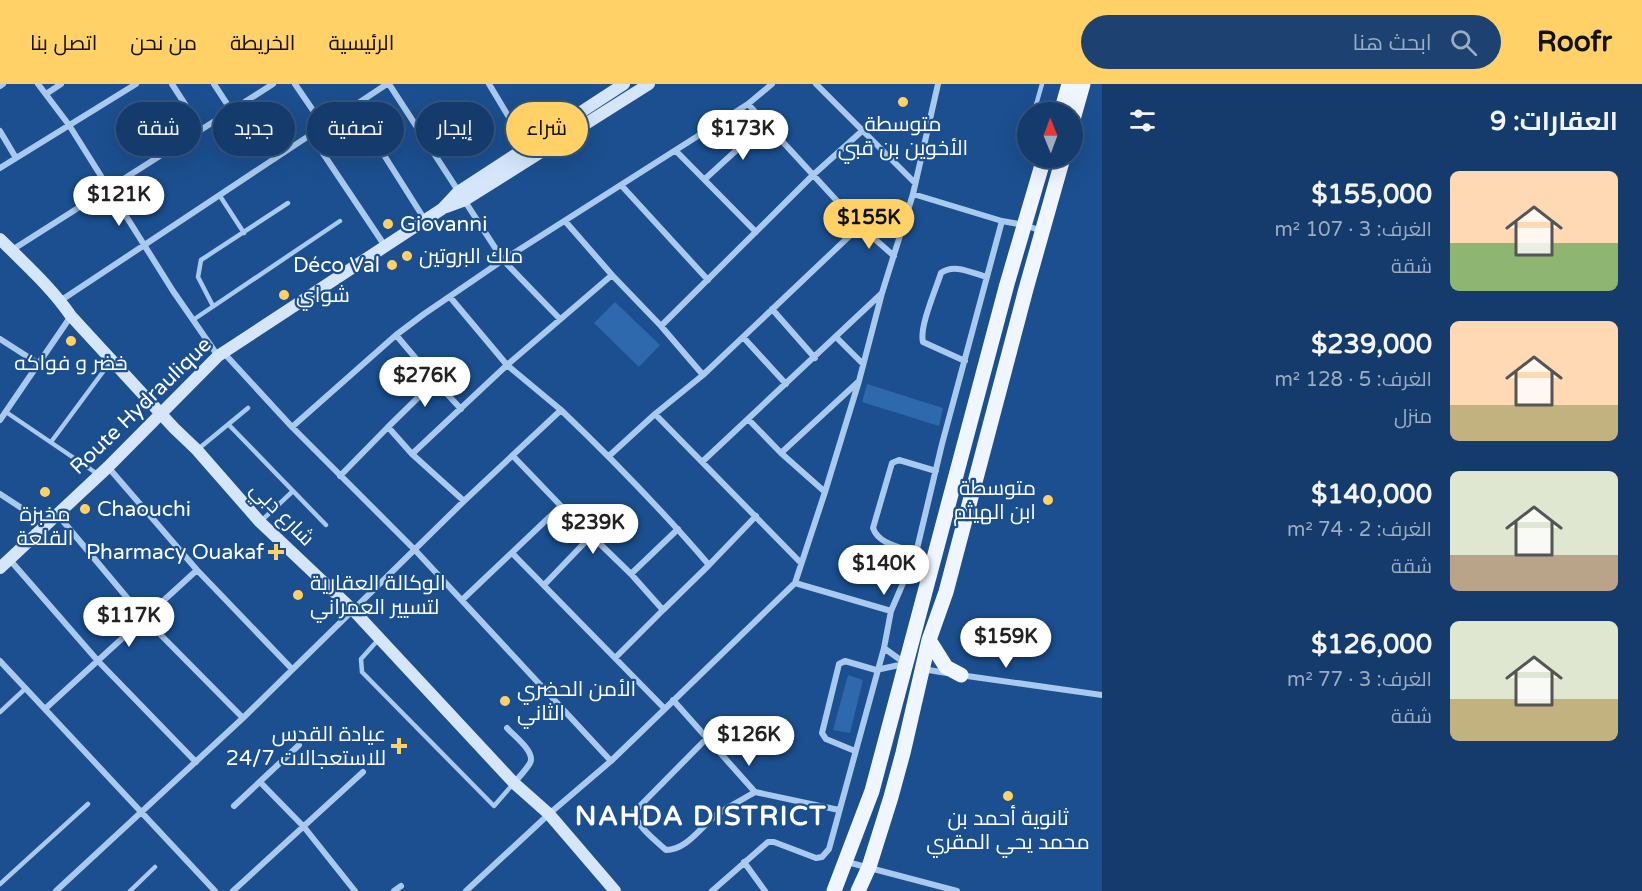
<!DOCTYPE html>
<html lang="ar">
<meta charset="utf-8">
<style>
body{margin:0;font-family:"Varela Round",Cairo,sans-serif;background:#1d4271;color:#f1f3f6;direction:rtl;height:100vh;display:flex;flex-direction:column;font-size:22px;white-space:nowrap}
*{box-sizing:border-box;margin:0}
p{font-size:20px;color:#9dadc1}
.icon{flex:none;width:33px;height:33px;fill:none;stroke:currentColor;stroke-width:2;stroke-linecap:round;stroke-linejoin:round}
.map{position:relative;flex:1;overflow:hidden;direction:ltr}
.drawer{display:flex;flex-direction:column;background:#143b6b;width:540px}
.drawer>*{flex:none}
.banner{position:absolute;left:18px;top:18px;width:570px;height:54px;direction:rtl;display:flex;gap:12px}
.needle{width:39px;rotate:359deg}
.fabs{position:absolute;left:1017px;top:18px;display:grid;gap:12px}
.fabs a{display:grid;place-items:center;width:66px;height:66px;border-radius:50%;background:#143b6b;box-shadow:0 6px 24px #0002,0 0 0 2px #33557e;font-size:30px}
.price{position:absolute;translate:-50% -51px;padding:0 14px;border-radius:21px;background:#fff;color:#222;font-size:20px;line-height:39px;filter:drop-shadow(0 2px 3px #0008)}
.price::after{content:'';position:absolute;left:50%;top:36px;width:18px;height:14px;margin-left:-9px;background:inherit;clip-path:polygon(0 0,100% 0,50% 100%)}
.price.active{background:#ffd166;color:#111}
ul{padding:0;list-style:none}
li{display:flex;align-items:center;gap:18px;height:150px;padding:0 24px}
li span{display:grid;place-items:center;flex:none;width:168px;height:120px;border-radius:9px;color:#555}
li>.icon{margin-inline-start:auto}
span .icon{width:72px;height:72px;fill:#fffc;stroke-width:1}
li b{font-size:26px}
h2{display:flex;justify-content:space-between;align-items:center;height:72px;padding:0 24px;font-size:26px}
.chip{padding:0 21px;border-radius:27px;background:#143b6b;box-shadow:0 6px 24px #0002,0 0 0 2px #33557e;font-size:21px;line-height:54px}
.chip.active{background:#ffd166;color:#111}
header{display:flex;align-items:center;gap:36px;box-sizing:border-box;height:84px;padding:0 30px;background:#ffd166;color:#111}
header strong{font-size:28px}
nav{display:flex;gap:33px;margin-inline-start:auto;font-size:21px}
.search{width:420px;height:54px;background:#1d4271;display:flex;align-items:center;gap:15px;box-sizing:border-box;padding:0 21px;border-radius:33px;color:#9dadc1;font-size:22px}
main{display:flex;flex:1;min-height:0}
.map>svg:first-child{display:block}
.green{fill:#2e69ad}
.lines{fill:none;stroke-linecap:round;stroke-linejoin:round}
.lane{stroke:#a9c9ee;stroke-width:4.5}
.street{stroke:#a9c9ee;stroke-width:6}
.secondary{stroke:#d6e6fa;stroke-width:12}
.primary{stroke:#f0f6ff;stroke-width:15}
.poi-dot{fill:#ffd166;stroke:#1b4f8f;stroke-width:2}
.labels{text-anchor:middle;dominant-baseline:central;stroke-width:4.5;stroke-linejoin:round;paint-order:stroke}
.poi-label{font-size:21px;fill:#fff;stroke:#1b4f8f;text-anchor:start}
.street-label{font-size:21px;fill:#fff;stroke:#1b4f8f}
.district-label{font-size:27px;font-weight:bold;letter-spacing:1.5px;fill:#fff;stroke:#1b4f8f}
</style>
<header>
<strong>Roofr</strong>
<div class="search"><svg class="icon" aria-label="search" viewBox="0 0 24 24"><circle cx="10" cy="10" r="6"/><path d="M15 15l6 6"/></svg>ابحث هنا</div>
<nav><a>الرئيسية</a><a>الخريطة</a><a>من نحن</a><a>اتصل بنا</a></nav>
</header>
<main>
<section class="drawer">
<h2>العقارات: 9<svg class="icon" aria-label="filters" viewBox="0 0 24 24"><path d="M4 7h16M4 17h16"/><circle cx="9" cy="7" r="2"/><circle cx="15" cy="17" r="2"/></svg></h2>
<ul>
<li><span style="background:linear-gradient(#ffd9b3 60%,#8fb573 0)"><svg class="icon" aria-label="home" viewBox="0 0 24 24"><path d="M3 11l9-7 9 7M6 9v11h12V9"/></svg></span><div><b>$155,000</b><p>الغرف: 3 · 107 m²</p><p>شقة</p></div></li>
<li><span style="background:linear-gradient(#ffd9b3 70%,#c2b280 0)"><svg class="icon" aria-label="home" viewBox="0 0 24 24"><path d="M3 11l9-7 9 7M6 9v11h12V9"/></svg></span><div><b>$239,000</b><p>الغرف: 5 · 128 m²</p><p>منزل</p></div></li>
<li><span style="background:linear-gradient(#dfe7d0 70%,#b9a48a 0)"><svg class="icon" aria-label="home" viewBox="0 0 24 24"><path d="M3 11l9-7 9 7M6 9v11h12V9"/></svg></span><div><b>$140,000</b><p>الغرف: 2 · 74 m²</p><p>شقة</p></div></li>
<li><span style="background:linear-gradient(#dfe7d0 65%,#c2b280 0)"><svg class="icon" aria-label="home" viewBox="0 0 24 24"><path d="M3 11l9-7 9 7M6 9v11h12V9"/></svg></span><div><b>$126,000</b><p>الغرف: 3 · 77 m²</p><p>شقة</p></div></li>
</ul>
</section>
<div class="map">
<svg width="1102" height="807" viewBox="0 0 1102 807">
<rect width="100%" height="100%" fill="#1b4f8f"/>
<!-- green -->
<path class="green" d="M615,218L660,261L639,283L594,239Z
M867,300L943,324L939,342L862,318Z
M848,591L863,596L850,649L833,646Z"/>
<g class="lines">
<!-- lane -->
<path class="lane" d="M1034,28L1042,0
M220,112L244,149
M213,222L198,193L201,176L288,119
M193,236L340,137
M6,328L99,391
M229,341L326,441
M51,358L111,277
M197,366L248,324
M260,438L293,407
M378,556L361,575L362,588L494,722L513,700
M0,628L26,604
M0,800L88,720
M130,807L155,783"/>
<!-- street -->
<path class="street" d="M38,0L69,41L173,207L218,272
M172,0L201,45
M214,0L231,26
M295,0L323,41
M389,0L503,176L560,235
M489,0L528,65
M816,0L915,99
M0,2L3,0
M46,10L61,0
M748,20L860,142L703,291L655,330L801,479
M353,22L425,136
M0,47L16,74
M310,50L385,162
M676,67L756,148
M0,84L136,0
M705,95L765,40
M621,101L708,196
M913,110L1002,137L1024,141L1042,147
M565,137L612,191
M860,142L894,172
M12,166L273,0
M450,213L507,281L561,326
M60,217L387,0
M772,225L815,274
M661,242L703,291
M396,251L435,297
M743,253L786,300
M836,253L863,280
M0,255L39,280
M223,268L292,343L415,466L611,677
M965,277L923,258C919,243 936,205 941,189C954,179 972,189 987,193
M0,336L71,232
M749,336L781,369L825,408
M292,343L396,251L424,230L503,176L748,20L772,0
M388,343L435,297L461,325
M781,369L858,298
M412,370L507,281L612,191L661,242L813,91L862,47
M513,372L561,422
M609,372L655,330
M702,378L881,210
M108,383L197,486L292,585
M340,392L388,343L412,370L464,417
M0,410L46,440
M57,430L144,534L243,634
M512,469L664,624
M916,469C901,463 879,461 873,444L892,379L899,376L936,387
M10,476L98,577L196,678
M631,490L678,445
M795,499L891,527
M544,501L591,452
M462,516L561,422L631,490L663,526L709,481
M884,564L906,580
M616,573L663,526
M0,577L215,807
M922,585L947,589
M960,591L1102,611
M673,616L755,708L839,726
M46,624L197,486
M507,644C514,652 536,668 530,679C526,686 519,693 514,699
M707,654L634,728C637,743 655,756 666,766C686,766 700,744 715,732C727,723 742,716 755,708
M855,667L826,655L822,649L839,580L845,577L876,586L904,580
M260,698L304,743L355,807
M234,722L299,661
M744,778L765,807
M847,778L957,807
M56,807L243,634L464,417L561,326C612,375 662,426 709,481L756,432
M233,807L363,688
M394,807L401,802
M466,807L549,730L611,677L795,499L825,408L859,297L882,209L913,110L938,0
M712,807L768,758H774L816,774L822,773L829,765L884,564L891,527L916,469L942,360L1002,137"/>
<!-- secondary -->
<path class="secondary" d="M446,123L465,116L649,0
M0,155C25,180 51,203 71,232L174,344L197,366L260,438L354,527L514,699L549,730L615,807
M0,484L108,383L218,272L442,125L458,108L624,0"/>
<!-- primary -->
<path class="primary" d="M1061,28L1069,0
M1072,39L1083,0
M929,556L946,583L961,591
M834,807L872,707L1007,200L1044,74
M858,807L869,783L891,713L903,669L929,556L946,508L1026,205L1063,74"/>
</g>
<!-- markers -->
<g class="poi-dot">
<circle cx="903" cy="18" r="6"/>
<circle cx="388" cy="140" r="6"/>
<circle cx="407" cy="172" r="6"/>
<circle cx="392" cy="181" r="6"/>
<circle cx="284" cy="211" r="6"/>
<circle cx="71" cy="257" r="6"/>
<circle cx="45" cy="408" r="6"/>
<circle cx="1048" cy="416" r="6"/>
<circle cx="85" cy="425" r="6"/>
<path d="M273 459h6v6h6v6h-6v6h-6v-6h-6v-6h6z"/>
<circle cx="298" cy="511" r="6"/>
<circle cx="505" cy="617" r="6"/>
<path d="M396 653h6v6h6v6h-6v6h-6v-6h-6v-6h6z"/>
<circle cx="1008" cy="712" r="6"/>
</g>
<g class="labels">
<!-- poi labels -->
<g class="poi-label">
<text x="903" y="40" text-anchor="middle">متوسطة<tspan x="903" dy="24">الأخوين بن قبي</tspan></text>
<text x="400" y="140">Giovanni</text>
<text x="419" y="172">ملك البروتين</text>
<text x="380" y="181" text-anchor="end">Déco Val</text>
<text x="296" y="211">شواي</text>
<text x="71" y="279" text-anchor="middle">خضر و فواكه</text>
<text x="1036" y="404" text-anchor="end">متوسطة<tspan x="1036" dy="24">ابن الهيثم</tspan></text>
<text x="97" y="425">Chaouchi</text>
<text x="45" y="430" text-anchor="middle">مخبزة<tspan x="45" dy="24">القلعة</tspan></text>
<text x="264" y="468" text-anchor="end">Pharmacy Ouakaf</text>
<text x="310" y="499">الوكالة العقارية<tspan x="310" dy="24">لتسيير العمراني</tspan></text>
<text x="517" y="605">الأمن الحضري<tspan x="517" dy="24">الثاني</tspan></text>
<text x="386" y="650" text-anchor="end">عيادة القدس<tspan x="386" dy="24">للاستعجالات 24/7</tspan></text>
<text x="1008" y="734" text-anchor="middle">ثانوية أحمد بن<tspan x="1008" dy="24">محمد يحي المقري</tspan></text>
</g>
<!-- street labels -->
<g class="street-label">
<text transform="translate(141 322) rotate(-44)">Route Hydraulique</text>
<text transform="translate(282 430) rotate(45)">شارع دبي</text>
</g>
<!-- district labels -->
<g class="district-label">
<text x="701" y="732">NAHDA DISTRICT</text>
</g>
</g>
</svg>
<div class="fabs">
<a><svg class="needle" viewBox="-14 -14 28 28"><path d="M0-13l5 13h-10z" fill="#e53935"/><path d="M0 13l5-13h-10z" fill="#9dadc1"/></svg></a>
</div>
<b class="price" style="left:743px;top:77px">$173K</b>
<b class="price" style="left:119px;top:143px">$121K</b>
<b class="price active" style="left:869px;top:166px">$155K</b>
<b class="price" style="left:425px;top:324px">$276K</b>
<b class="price" style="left:593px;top:471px">$239K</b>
<b class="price" style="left:884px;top:512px">$140K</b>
<b class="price" style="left:129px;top:564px">$117K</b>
<b class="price" style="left:1006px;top:585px">$159K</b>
<b class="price" style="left:749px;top:683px">$126K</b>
<div class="banner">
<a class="chip active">شراء</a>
<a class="chip">إيجار</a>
<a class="chip">تصفية</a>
<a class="chip">جديد</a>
<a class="chip">شقة</a>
</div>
</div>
</main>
